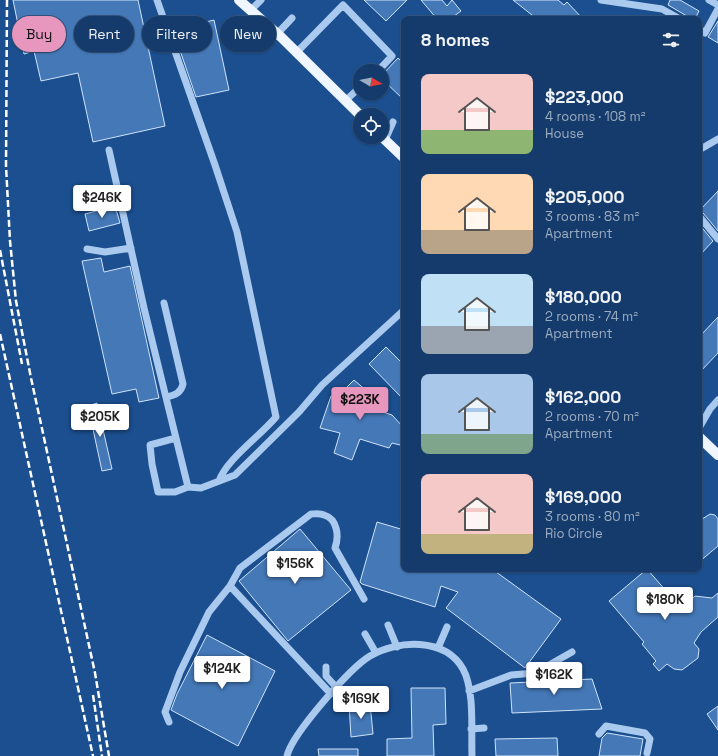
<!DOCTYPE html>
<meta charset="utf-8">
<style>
body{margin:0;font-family:"Space Grotesk",sans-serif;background:#1d4271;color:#f1f3f6;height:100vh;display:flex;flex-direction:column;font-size:15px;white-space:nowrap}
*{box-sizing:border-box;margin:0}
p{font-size:13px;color:#9dadc1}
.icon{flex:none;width:22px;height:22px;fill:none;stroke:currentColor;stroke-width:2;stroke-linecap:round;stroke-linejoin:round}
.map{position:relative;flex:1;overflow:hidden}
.drawer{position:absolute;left:401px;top:16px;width:301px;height:556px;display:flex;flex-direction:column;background:#143b6b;border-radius:8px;box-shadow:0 1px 3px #0004,0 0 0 1px #33557e}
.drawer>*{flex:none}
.banner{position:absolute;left:12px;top:16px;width:329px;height:36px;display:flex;gap:8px}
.needle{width:26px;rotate:100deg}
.controls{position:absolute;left:353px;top:64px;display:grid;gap:8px}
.controls a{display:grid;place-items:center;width:36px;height:36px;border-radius:50%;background:#143b6b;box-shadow:0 1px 3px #0004,0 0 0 1px #33557e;font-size:20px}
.price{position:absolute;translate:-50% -34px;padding:0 9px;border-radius:4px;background:#fff;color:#222;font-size:13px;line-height:26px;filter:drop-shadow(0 1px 2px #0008)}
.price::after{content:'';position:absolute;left:50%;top:24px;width:12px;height:9px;margin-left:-6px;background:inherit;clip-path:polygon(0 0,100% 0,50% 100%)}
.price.active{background:#e797bd;color:#111}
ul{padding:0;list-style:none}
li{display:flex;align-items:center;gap:12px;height:100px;padding:0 20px}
li span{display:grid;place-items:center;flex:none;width:112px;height:80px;border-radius:8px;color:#555}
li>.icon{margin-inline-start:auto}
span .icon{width:48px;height:48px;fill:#fffc;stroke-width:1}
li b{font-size:17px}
h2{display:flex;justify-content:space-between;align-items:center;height:48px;padding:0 20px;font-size:17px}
.chip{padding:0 14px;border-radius:18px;background:#143b6b;box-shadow:0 1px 3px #0004,0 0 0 1px #33557e;font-size:14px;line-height:36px}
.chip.active{background:#e797bd;color:#111}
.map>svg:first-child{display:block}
.building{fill:#4478b7;stroke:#cfe3fa}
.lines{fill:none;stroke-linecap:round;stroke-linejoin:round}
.minor{stroke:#a9c9ee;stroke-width:7}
.major{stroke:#f0f6ff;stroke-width:10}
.rail{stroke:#fff;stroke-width:2.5;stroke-dasharray:7 3;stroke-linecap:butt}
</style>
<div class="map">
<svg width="718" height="756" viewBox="0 0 718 756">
<rect width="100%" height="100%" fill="#1b4f8f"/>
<!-- building -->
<path class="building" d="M13,0H138L165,126L93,142L78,73L41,81L34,51L24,54Z
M364,0H407L386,21Z
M421,0H442L447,6L452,0L461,11L450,19H437Z
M513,0H558L564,5L567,2L583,19H537Z
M670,0H680L699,11L695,19H692L668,5Z
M214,20L229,90L196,97L173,30Z
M718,21V43L708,37Z
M398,58L404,64V100L382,79V75Z
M718,191V231L703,213L699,211Z
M115,206L120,223L89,231L85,214Z
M699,224L713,241L699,256Z
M101,258L104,272L130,266L159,398L139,402L136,389L112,394L82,261Z
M718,317V353L699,373V337Z
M386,347L404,365V400L369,364Z
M354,380L374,397L373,401L380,403L377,410L392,415L404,428V446L392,443L389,448L360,439L352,460L334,453L340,433L320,428L331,396L337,397Z
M97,403L112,469L102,471L88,406Z
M710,514L715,515L718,519V546L699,562V521Z
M377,522L404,530V569H492L561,619L525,668L446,608L458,592L441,586L435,607L362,584L360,582Z
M300,529L351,590L288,641L239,581Z
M647,569L681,608L695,596L712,598L718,593V617L701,632L694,643L699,649L698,658L682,670L674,669L667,664L659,671L653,664L656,661L642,644L644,642L609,601Z
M207,635L275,671L238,746L171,710L177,694Z
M592,679L602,709L512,713L510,683Z
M411,688H445L446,724L433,725L434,756H387V739L412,738Z
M370,703L373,734L351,737L349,704Z
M718,706V730L707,714Z
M607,733L643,739L640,756H599L602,738Z
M557,738L558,756H496L495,739Z
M318,749H358V756H319Z"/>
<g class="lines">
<!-- minor -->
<path class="minor" d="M157,0L215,165L237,232L276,417C260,436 226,460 219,481
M601,0L662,9L680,19
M709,0L718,5
M251,10L261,0
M699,29L705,33L718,9
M277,34L292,18
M296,53L343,5L392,56L378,71
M345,101L357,90
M385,140L393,122
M109,150L144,308L188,487L201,488L235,475L299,412L322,385L404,310
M699,150L718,139
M699,216L718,239
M87,249L105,252L131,248
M164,303L183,384C181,393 175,395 167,397
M699,428L710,409L718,400
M176,438L150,445L152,464L158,492H175L188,487
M230,586L240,568L311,514C315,514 320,513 324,515C338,519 339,537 335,548L364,599
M388,625L397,647
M365,634L376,653
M438,648L447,627
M326,667V676L337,688
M469,691L511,675L535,673L572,652
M169,722L165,712L180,672L209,612L230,586L331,694
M471,729L484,728
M599,734L606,726L645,733L650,739L647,753
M287,756C292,734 350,668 370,656C397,640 445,637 463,669C475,691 471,731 472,756"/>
<!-- major -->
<path class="major" d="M239,0L281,37L360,115
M382,137L404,158
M699,437L718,455"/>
<!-- rail -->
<path class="rail" d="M7,0L6,166L10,241L16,301L31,378L95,673L109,756
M0,250L22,364
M0,334L93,756
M93,695L102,756"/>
</g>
</svg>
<div class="controls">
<a><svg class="needle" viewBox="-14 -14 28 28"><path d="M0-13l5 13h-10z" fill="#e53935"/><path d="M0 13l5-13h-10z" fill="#9dadc1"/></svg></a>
<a><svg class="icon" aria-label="locate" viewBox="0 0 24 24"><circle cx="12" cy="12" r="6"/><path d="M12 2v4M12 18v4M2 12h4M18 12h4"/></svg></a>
</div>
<b class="price" style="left:102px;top:219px">$246K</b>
<b class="price active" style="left:360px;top:421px">$223K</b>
<b class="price" style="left:100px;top:438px">$205K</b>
<b class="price" style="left:295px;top:585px">$156K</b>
<b class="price" style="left:665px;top:621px">$180K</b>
<b class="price" style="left:222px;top:690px">$124K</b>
<b class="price" style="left:554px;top:696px">$162K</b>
<b class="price" style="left:361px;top:720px">$169K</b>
<div class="banner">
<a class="chip active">Buy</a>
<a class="chip">Rent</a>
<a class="chip">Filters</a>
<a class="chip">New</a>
</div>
<section class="drawer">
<h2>8 homes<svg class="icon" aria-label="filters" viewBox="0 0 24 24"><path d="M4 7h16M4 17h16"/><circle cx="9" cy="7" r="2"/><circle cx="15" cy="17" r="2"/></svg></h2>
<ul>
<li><span style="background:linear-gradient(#f6c9c9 70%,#8fb573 0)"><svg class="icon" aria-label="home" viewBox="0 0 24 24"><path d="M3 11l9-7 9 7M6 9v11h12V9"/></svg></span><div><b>$223,000</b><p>4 rooms · 108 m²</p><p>House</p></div></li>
<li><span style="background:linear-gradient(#ffd9b3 70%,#b9a48a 0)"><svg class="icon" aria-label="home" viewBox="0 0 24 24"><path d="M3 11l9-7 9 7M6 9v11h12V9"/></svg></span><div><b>$205,000</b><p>3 rooms · 83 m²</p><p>Apartment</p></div></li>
<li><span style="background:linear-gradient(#bfe0f5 65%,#9aa5b1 0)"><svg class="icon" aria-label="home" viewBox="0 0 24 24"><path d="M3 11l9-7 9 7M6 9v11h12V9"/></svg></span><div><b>$180,000</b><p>2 rooms · 74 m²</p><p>Apartment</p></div></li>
<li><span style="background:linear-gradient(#a9c7e8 75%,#7fa58c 0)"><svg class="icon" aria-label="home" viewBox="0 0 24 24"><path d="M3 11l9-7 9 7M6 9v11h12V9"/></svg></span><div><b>$162,000</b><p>2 rooms · 70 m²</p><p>Apartment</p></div></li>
<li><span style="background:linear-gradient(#f6c9c9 75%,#c2b280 0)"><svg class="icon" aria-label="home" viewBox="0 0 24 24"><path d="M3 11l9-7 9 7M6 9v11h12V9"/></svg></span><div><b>$169,000</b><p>3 rooms · 80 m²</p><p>Rio Circle</p></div></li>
</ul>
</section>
</div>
